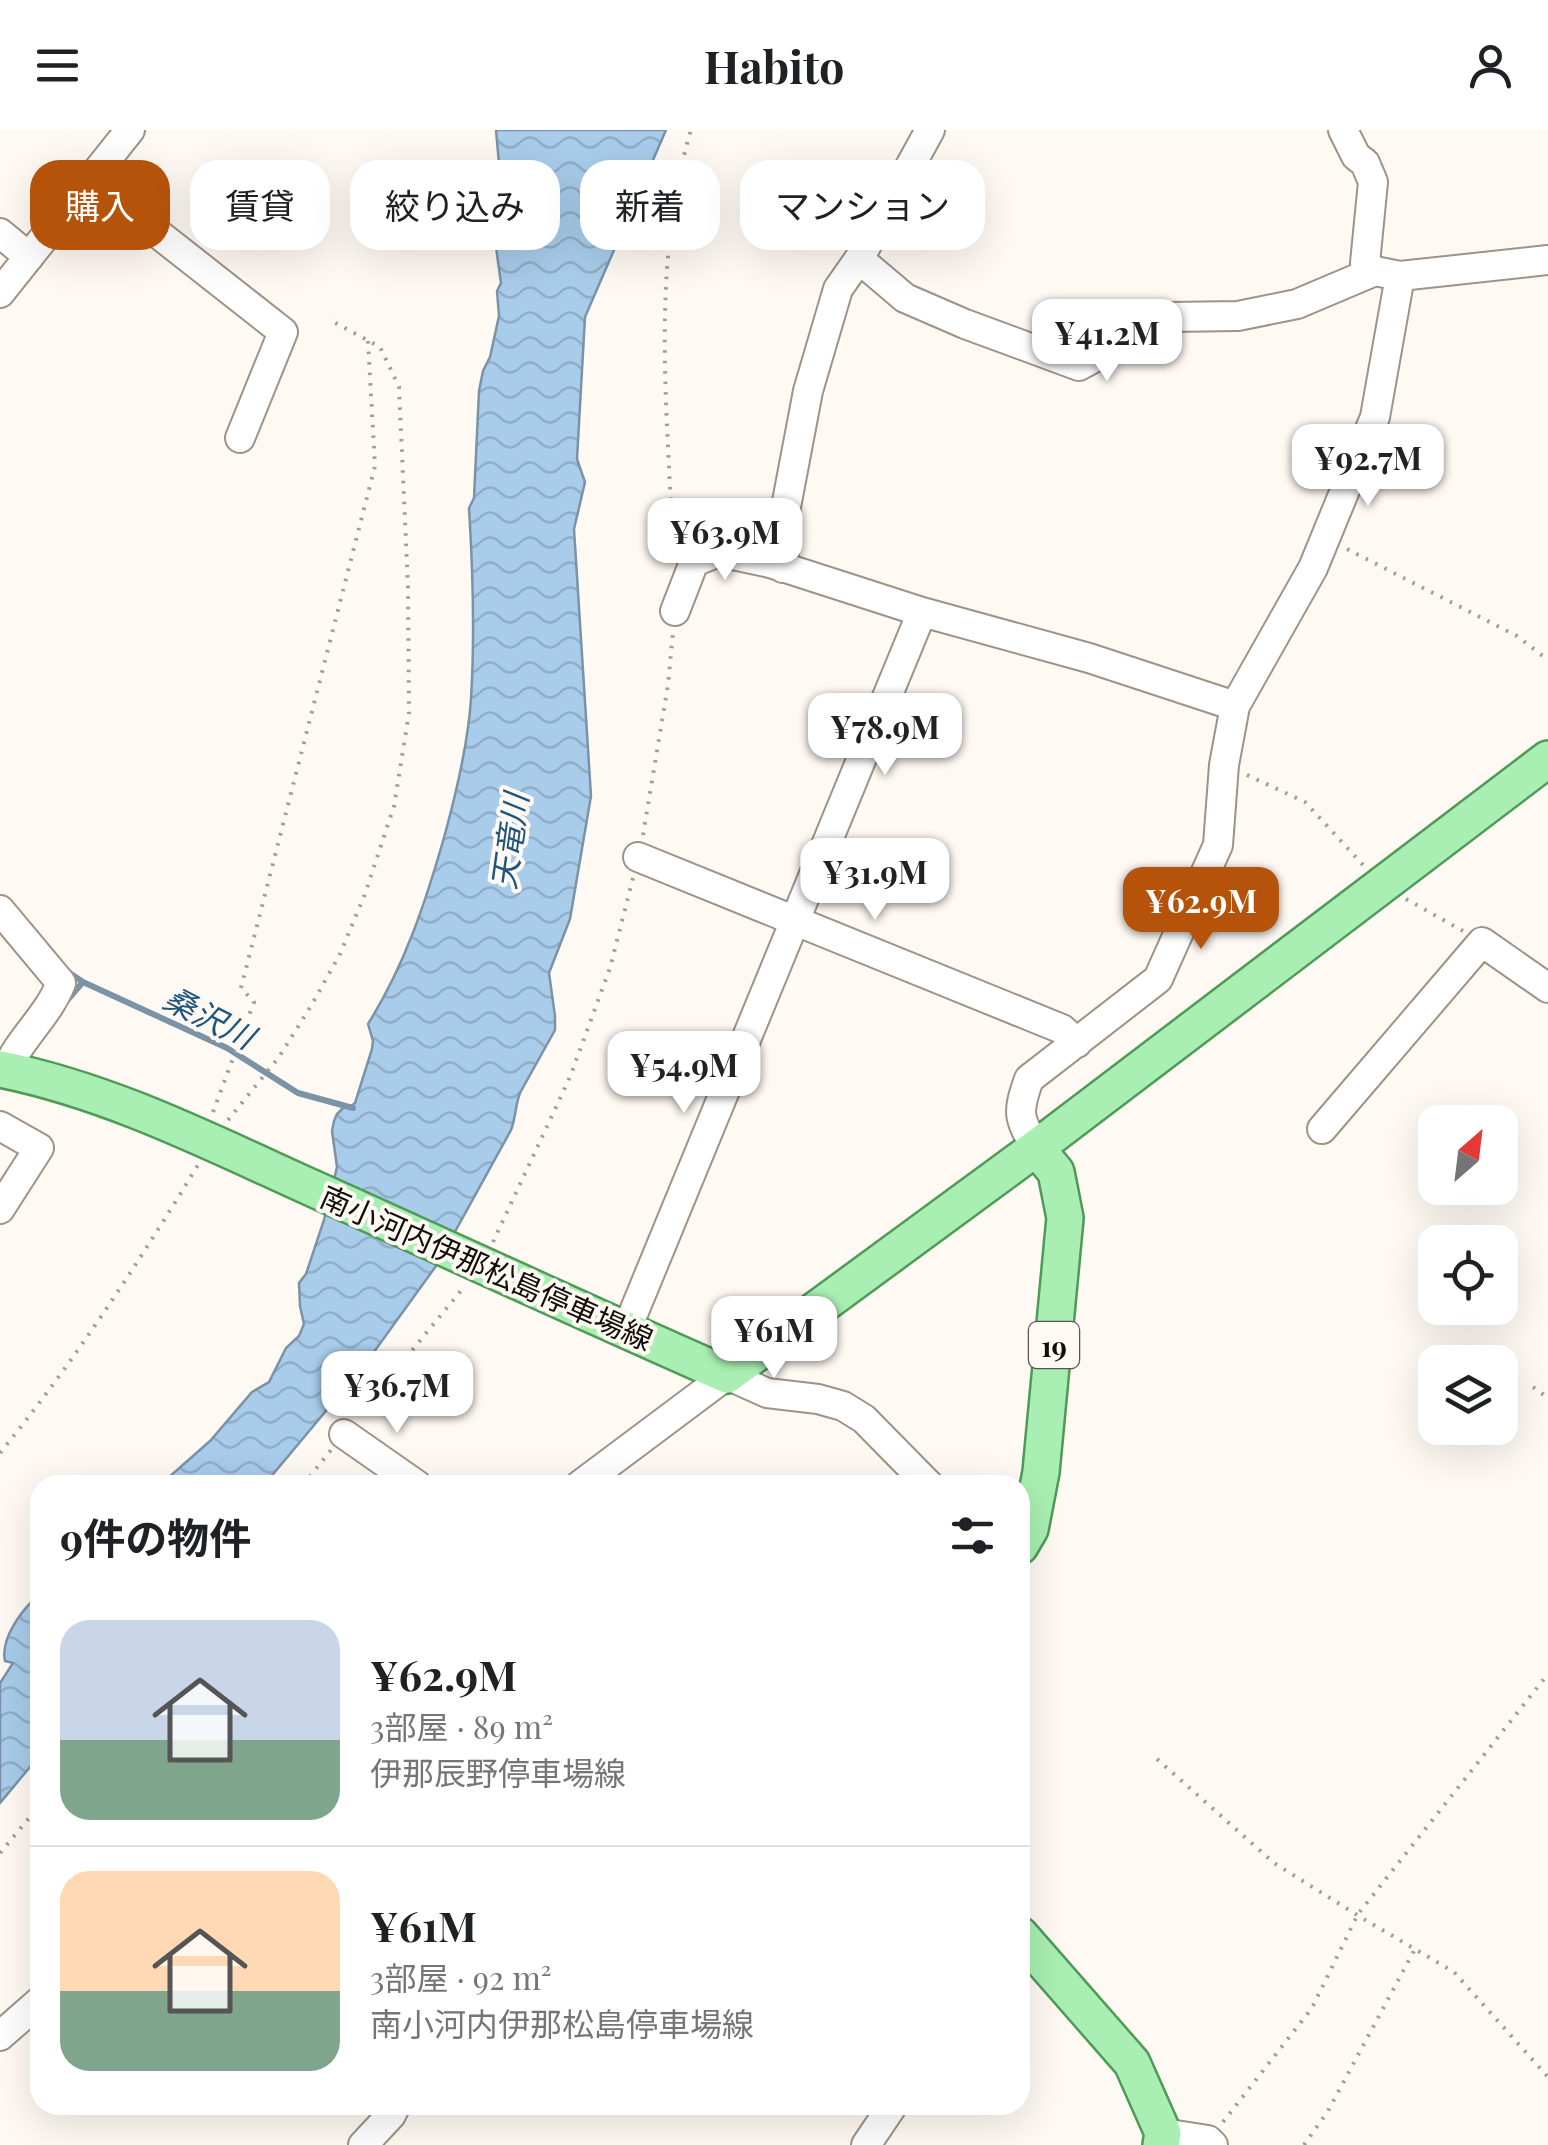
<!DOCTYPE html>
<html lang="ja">
<meta charset="utf-8">
<style>
body{margin:0;font-family:"Playfair Display","Noto Sans JP",serif;background:#f6f6f6;color:#202124;height:100vh;display:flex;flex-direction:column;font-size:38px;white-space:nowrap}
*{box-sizing:border-box;margin:0}
p{font-size:32px;color:#757577}
.icon{flex:none;width:55px;height:55px;fill:none;stroke:currentColor;stroke-width:2;stroke-linecap:round;stroke-linejoin:round}
.map{position:relative;flex:1;overflow:hidden}
.details{position:absolute;left:30px;top:1345px;width:1000px;height:640px;display:flex;flex-direction:column;background:#fff;border-radius:30px;box-shadow:0 10px 40px #0002}
.details>*{flex:none}
.banner{position:absolute;left:30px;top:30px;width:1000px;height:90px;display:flex;gap:20px}
.needle{width:65px;rotate:28deg}
.buttons{position:absolute;left:1418px;top:975px;display:grid;gap:20px}
.buttons a{display:grid;place-items:center;width:100px;height:100px;border-radius:20px;background:#fff;box-shadow:0 10px 40px #0002;font-size:50px}
.price{position:absolute;translate:-50% -85px;padding:0 22px;border-radius:20px;background:#fff;color:#222;font-size:32px;line-height:65px;filter:drop-shadow(0 2px 5px #0008)}
.price::after{content:'';position:absolute;left:50%;top:60px;width:30px;height:22px;margin-left:-15px;background:inherit;clip-path:polygon(0 0,100% 0,50% 100%)}
.price.on{background:#b45309;color:#fff}
ul{padding:0;list-style:none}
li{display:flex;align-items:center;gap:30px;height:250px;padding:0 30px}
li+li{border-top:2px solid #e0e0e0}
li span{display:grid;place-items:center;flex:none;width:280px;height:200px;border-radius:30px;color:#555}
li>.icon{margin-inline-start:auto}
span .icon{width:120px;height:120px;fill:#fffc;stroke-width:1}
li b{font-size:42px}
h2{display:flex;justify-content:space-between;align-items:center;height:120px;padding:0 30px;font-size:42px}
.pill{padding:0 35px;border-radius:30px;background:#fff;box-shadow:0 10px 40px #0002;font-size:35px;line-height:90px}
.pill.on{background:#b45309;color:#fff}
header{display:flex;justify-content:space-between;align-items:center;height:130px;padding:0 30px;background:#fff;font-size:45px;font-weight:700}
.map>svg:first-child{display:block}
.water{fill:url(#water-waves);stroke:#7b93a7;stroke-width:2.5}
.lines{fill:none;stroke-linecap:round;stroke-linejoin:round}
.stream{stroke:#7b93a7;stroke-width:6}
.minor-casing{stroke:#9f9286;stroke-width:32}
.major-casing{stroke:#4f9a57;stroke-width:40}
.path{stroke:#a39d99;stroke-width:4;stroke-dasharray:2.5 8;stroke-linecap:butt}
.minor{stroke:#fff;stroke-width:28}
.major{stroke:#a9efb3;stroke-width:35}
.labels{text-anchor:middle;dominant-baseline:central;stroke-width:8;stroke-linejoin:round;paint-order:stroke}
.shield{fill:#fff9f4;stroke:#5a5450;stroke-width:2.5}
.shield-label{font-size:28px;font-weight:bold;fill:#130e0a}
.street-label{font-size:30px;fill:#130e0a;stroke:#fff9f4}
.water-label{font-size:32px;font-style:italic;fill:#1e567d;stroke:#fff9f4}
</style>
<header><svg class="icon" aria-label="menu" viewBox="0 0 24 24"><path d="M4 6h16M4 12h16M4 18h16"/></svg>Habito<svg class="icon" aria-label="person" viewBox="0 0 24 24"><circle cx="12" cy="8" r="4"/><path d="M4 21q1-7 8-7t8 7"/></svg></header>
<div class="map">
<svg width="1548" height="2015" viewBox="0 0 1548 2015">
<defs>
<pattern id="water-waves" width="16" height="10" patternUnits="userSpaceOnUse" patternTransform="scale(2.5)"><rect width="16" height="10" fill="#a8ccea"/><path d="M0 5q4-4 8 0t8 0" fill="none" stroke="#90aec7"/></pattern>
</defs>
<rect width="100%" height="100%" fill="#fff9f4"/>
<!-- water -->
<path class="water" d="M496,0H666L585,187L577,329L585,352L574,399L591,666L570,789L549,843L555,886V900L520,963C515,976 516,987 511,1000L436,1136L366,1233L264,1355H160L210,1311L252,1262L269,1252L286,1218L299,1206L304,1194L300,1176L299,1153L306,1144L324,1090L337,1037L332,1001L334,991L337,984L344,977H350L355,973L372,919L373,911L368,894C405,835 426,771 445,704C457,660 468,614 471,569C475,505 473,442 469,378L474,368L479,261L483,241L490,227L499,186L497,161L501,153L496,117L501,56Z
M40,1464V1625L0,1673V1553L13,1533L5,1531C0,1508 23,1478 40,1464Z"/>
<g class="lines">
<!-- stream -->
<path class="stream" d="M68,842L83,852L227,918L298,963L353,978
M64,874L83,852"/>
<!-- minor casing -->
<g class="minor-casing">
<path id="minor" d="M1343,0L1356,26L1365,33L1373,52L1365,133L1375,141L1400,146L1548,130
M91,51L283,202L240,308
M0,103L29,127
M859,129L905,168L965,194L1079,236L1170,187L1238,186L1297,174L1375,141
M0,163L130,0
M783,438L786,377L808,261L838,159L859,129L930,0
M675,481L694,432L719,422L770,433L922,482L1089,528L1235,576
M638,727L1062,899L1077,913
M0,780L61,853C48,886 20,908 6,940
M0,996L39,1018L0,1079
M1322,999L1482,812L1548,858
M1036,1018C1018,987 1017,983 1029,949L1158,849L1218,715L1224,635L1235,576L1313,438L1375,287L1400,146
M626,1201L922,482
M344,1304L417,1355
M580,1355L727,1245L767,1263L818,1269L843,1276L864,1289L929,1355
M0,1906L40,1871
M1163,2003L1208,2010L1213,2015
M363,2015L391,1985L396,1975
M866,2015L893,1975"/>
</g>
<!-- major casing -->
<g class="major-casing">
<path id="major" d="M0,939C110,961 210,1012 312,1058C450,1120 588,1184 727,1245L1036,1018L1548,629
M1020,1416L1030,1399L1041,1342L1065,1088L1056,1042L1036,1018
M1020,1805L1132,1933L1163,2003L1161,2015"/>
</g>
<!-- path -->
<path class="path" d="M1347,419L1517,506L1548,530
M673,422C668,283 650,135 691,0
M1247,645L1305,672L1364,736
M643,705L668,555L673,502
M1406,769L1463,801
M213,982L254,872L241,858L375,336L368,211
M228,990L279,927L311,876L340,824L365,764L394,676L409,583L408,457L399,257L380,217L328,189
M493,1112L570,947L610,838L633,748
M1533,1257L1548,1268
M359,1285L464,1157
M0,1323C74,1232 137,1135 198,1035
M303,1355L331,1320
M1157,1629L1274,1733L1362,1788L1454,1842L1548,1947
M0,1723L40,1675
M1223,1992L1312,1878L1358,1784L1548,1544
M1304,2015L1328,1981L1415,1819"/>
<!-- minor -->
<use href="#minor" class="minor"/>
<!-- major -->
<use href="#major" class="major"/>
</g>
<g class="labels">
<!-- shield labels -->
<rect class="shield" x="1029" y="1192" width="50" height="46" rx="8"/>
<g class="shield-label">
<text x="1054" y="1215">19</text>
</g>
<!-- street labels -->
<g class="street-label">
<text transform="translate(487 1137) rotate(24)">南小河内伊那松島停車場線</text>
</g>
<!-- water labels -->
<g class="water-label">
<text transform="translate(508 711) rotate(-82)">天竜川</text>
<text transform="translate(210 886) rotate(27)">桑沢川</text>
</g>
</g>
</svg>
<div class="buttons">
<a><svg class="needle" viewBox="-14 -14 28 28"><path d="M0-13l5 13h-10z" fill="#e53935"/><path d="M0 13l5-13h-10z" fill="#757577"/></svg></a>
<a><svg class="icon" aria-label="locate" viewBox="0 0 24 24"><circle cx="12" cy="12" r="6"/><path d="M12 2v4M12 18v4M2 12h4M18 12h4"/></svg></a>
<a><svg class="icon" aria-label="layers" viewBox="0 0 24 24"><path d="M12 4l9 5-9 5-9-5zM3 14l9 5 9-5"/></svg></a>
</div>
<b class="price" style="left:1107px;top:254px">¥41.2M</b>
<b class="price" style="left:1368px;top:379px">¥92.7M</b>
<b class="price" style="left:725px;top:453px">¥63.9M</b>
<b class="price" style="left:885px;top:648px">¥78.9M</b>
<b class="price" style="left:875px;top:793px">¥31.9M</b>
<b class="price on" style="left:1201px;top:822px">¥62.9M</b>
<b class="price" style="left:684px;top:986px">¥54.9M</b>
<b class="price" style="left:774px;top:1251px">¥61M</b>
<b class="price" style="left:397px;top:1306px">¥36.7M</b>
<div class="banner">
<a class="pill on">購入</a>
<a class="pill">賃貸</a>
<a class="pill">絞り込み</a>
<a class="pill">新着</a>
<a class="pill">マンション</a>
</div>
<section class="details">
<h2>9件の物件<svg class="icon" aria-label="filters" viewBox="0 0 24 24"><path d="M4 7h16M4 17h16"/><circle cx="9" cy="7" r="2"/><circle cx="15" cy="17" r="2"/></svg></h2>
<ul>
<li><span style="background:linear-gradient(#c9d6e8 60%,#7fa58c 0)"><svg class="icon" aria-label="home" viewBox="0 0 24 24"><path d="M3 11l9-7 9 7M6 9v11h12V9"/></svg></span><div><b>¥62.9M</b><p>3部屋 · 89 m²</p><p>伊那辰野停車場線</p></div></li>
<li><span style="background:linear-gradient(#ffd9b3 60%,#7fa58c 0)"><svg class="icon" aria-label="home" viewBox="0 0 24 24"><path d="M3 11l9-7 9 7M6 9v11h12V9"/></svg></span><div><b>¥61M</b><p>3部屋 · 92 m²</p><p>南小河内伊那松島停車場線</p></div></li>
</ul>
</section>
</div>
